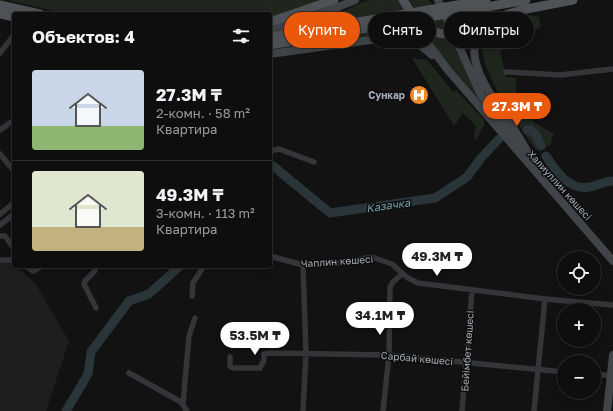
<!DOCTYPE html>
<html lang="ru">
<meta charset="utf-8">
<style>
body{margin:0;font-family:"Golos Text",sans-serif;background:#171717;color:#f1f3f6;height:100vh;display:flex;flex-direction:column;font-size:15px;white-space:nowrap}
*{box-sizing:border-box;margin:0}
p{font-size:13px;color:#9b9c9e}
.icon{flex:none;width:22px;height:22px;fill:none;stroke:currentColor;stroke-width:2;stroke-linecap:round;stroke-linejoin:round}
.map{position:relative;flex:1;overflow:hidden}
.sheet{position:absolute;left:12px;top:12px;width:260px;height:256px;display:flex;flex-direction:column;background:#0e0e0e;border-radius:4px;box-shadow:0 2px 10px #0003,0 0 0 1px #2e2e2e}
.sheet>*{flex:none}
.banner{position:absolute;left:284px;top:12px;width:269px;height:36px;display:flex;gap:8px}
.fabs{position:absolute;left:557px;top:251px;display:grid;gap:8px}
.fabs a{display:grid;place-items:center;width:44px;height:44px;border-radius:50%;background:#0e0e0e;box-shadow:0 2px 10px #0003,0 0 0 1px #2e2e2e;font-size:20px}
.price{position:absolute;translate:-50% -34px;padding:0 9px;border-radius:14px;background:#fff;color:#222;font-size:13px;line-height:26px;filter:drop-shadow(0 1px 2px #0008)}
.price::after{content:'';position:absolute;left:50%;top:24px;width:12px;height:9px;margin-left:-6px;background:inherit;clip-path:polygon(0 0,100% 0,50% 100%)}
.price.current{background:#ea580c;color:#fff}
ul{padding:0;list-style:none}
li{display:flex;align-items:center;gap:12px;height:100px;padding:0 20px}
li+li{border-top:1px solid #2e2e2e}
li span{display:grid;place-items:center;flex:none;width:112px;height:80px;border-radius:4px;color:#555}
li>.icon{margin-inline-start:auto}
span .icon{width:48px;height:48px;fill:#fffc;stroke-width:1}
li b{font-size:17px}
h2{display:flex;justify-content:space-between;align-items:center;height:48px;padding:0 20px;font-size:17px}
.chip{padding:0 14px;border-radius:18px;background:#0e0e0e;box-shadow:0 2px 10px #0003,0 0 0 1px #2e2e2e;font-size:14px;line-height:36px}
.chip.current{background:#ea580c;color:#fff}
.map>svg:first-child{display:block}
.built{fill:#1e1e20}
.green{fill:#1e261e}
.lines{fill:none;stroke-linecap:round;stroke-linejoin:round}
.river{stroke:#2a3539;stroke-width:9}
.minor{stroke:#333538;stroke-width:5.5}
.secondary{stroke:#414448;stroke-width:8}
.primary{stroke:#4f5257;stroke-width:9}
.primary-bridge{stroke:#4f5257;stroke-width:9}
.labels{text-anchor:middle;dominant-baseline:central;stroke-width:3;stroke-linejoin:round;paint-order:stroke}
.poi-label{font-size:10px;font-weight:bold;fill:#a3abb4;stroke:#0d0d0e;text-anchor:end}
.street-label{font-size:10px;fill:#a3abb4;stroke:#0d0d0e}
.water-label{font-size:11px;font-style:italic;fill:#79a1b0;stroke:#0d0d0e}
</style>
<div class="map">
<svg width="613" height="411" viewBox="0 0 613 411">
<rect width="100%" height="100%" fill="#121213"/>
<!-- built -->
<path class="built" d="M0,259L11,263L20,269L35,283L69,341L46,411H0Z"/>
<!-- green -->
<path class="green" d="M7,0H328L270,19V14H67Z
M368,0H398L404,9L280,32V29L324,19Z
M409,0H429L441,17L446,29C428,30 418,14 409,0Z
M530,15L539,17L541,27L500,51L506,77L516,78L517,104L535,123L554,134L550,145L536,150C522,129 464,54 488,32C498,21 516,19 530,15Z
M411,23L422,41L406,34L389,33L330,44L270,52V50Z
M426,33L434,38H450L487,111L447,63Z
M412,58L427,60L453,92L456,90L484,120V125L476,141L474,136L476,126L463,113L454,126Z"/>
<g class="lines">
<!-- river -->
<path class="river" d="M527,130H531L536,135L541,146
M546,156C555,170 569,191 589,187C597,186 604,181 613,181
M270,168L273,166L330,213L435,198L467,177L481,158L499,139
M66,411L88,374L91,352L129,301L149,294L180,266"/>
<!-- minor -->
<path class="minor" d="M0,53L14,35
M506,72L560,75L613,69
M0,130L14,120
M270,151L279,149L314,162
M0,154L14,171
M0,214L14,203
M0,225L14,214
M0,236H5L14,249
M270,256L303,265L339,263L372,257L392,264L408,278L418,283L545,299L613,305
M0,260H14
M26,266L33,271L42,266
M192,296L193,283L204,266
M96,308L84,284L85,281L94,272L97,266
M230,357V366L233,368H260L264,360V354L269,353L389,355L564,372
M129,373L181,402L187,411
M594,374L613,376
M183,404L189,336L195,318
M303,411L306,354L303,265
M383,411L389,355L390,287L393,282L402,274
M462,411L472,291
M534,411L545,299"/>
<!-- secondary -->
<path class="secondary" d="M438,0L481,95L517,144
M413,18L424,38L447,69L613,261
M492,21C450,46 493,98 512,126C521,140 530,156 538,170
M270,29L316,16L355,0
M270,54L399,36L417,43L432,55
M607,411L613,355"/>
<!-- primary -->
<path class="primary" d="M403,0C414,18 426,35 449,34
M0,5L40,14
M0,14L14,17
M270,22L334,0
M460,30L521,10L573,0"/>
<!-- primary-bridge -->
<path class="primary-bridge" d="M449,34L460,30
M270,37L486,0
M270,45L526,0"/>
</g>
<!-- icons -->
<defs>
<g id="hospital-disc" transform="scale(1)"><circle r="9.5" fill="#f2892b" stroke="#0d0d0e"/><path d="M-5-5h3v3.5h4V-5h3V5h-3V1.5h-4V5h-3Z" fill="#fff"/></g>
</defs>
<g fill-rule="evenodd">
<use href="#hospital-disc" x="419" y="95"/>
</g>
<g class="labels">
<!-- poi labels -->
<g class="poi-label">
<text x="405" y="95">Сункар</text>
</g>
<!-- street labels -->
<g class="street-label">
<text transform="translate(560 185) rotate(48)">Халиуллин көшесі</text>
<text transform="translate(337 261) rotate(-4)">Чаплин көшесі</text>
<text transform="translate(467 351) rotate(-86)">Бейімбет көшесі</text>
<text transform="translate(417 358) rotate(5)">Сарбай көшесі</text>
</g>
<!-- water labels -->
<g class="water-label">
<text transform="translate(388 205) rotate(-8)">Казачка</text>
</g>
</g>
</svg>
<div class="fabs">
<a><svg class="icon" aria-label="locate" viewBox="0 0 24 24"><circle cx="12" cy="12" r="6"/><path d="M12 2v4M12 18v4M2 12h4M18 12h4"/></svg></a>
<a>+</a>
<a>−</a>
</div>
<b class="price current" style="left:517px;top:127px">27.3M ₸</b>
<b class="price" style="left:437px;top:277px">49.3M ₸</b>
<b class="price" style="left:380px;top:336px">34.1M ₸</b>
<b class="price" style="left:255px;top:356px">53.5M ₸</b>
<div class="banner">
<a class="chip current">Купить</a>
<a class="chip">Снять</a>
<a class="chip">Фильтры</a>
</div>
<section class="sheet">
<h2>Объектов: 4<svg class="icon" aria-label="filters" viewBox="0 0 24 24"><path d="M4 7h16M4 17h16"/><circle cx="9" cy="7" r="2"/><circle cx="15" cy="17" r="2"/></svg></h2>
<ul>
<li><span style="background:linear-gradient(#c9d6e8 70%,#8fb573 0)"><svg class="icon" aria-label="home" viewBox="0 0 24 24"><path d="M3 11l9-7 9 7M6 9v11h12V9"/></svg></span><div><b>27.3M ₸</b><p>2-комн. · 58 m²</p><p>Квартира</p></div></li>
<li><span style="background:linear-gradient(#dfe7d0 70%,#c2b280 0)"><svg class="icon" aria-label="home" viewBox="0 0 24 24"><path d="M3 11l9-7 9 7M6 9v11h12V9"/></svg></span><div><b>49.3M ₸</b><p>3-комн. · 113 m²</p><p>Квартира</p></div></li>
</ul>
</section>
</div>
